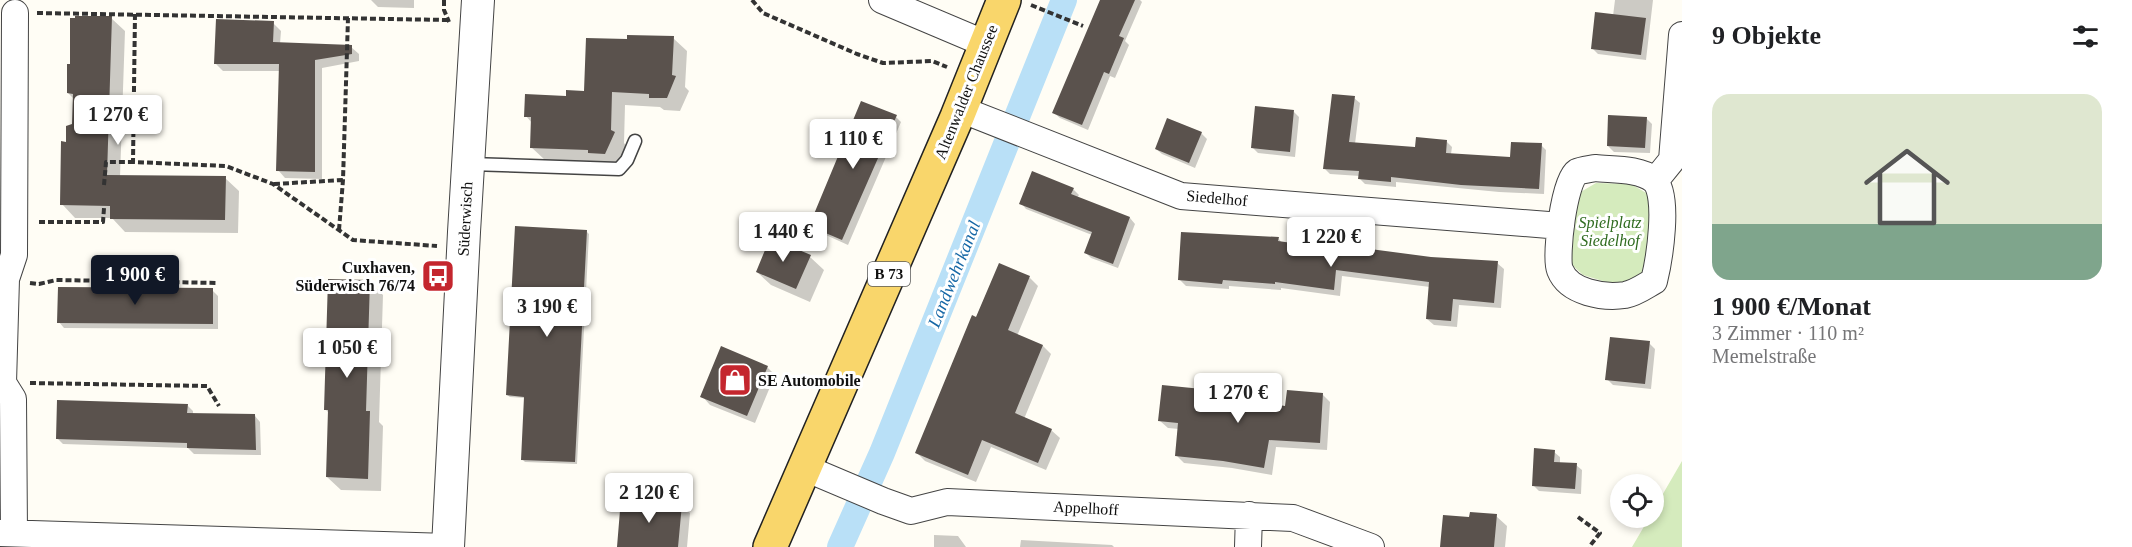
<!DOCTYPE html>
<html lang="de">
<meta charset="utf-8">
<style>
body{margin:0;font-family:"Times New Roman",serif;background:#f2f2f2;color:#202124;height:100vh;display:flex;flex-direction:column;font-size:22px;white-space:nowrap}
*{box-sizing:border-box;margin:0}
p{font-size:20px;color:#757577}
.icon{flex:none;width:33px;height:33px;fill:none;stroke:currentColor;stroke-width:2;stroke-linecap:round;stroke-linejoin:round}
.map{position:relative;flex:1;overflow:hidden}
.side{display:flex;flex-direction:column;background:#fff;width:450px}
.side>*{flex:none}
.buttons{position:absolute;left:1610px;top:474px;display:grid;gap:12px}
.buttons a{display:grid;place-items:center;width:54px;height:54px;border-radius:50%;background:#fff;box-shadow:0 3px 9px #0003;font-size:30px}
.price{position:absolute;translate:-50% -51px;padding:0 14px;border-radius:6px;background:#fff;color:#222;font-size:20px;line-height:39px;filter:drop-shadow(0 2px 3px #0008)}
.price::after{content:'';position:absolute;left:50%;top:36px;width:18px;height:14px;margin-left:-9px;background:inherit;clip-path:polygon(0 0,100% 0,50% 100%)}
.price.on{background:#111827;color:#fff}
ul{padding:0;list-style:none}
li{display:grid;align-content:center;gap:12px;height:318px;padding:0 30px}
li span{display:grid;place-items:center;height:186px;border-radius:18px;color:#555}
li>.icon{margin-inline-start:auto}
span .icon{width:108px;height:108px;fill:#fffc;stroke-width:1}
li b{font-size:26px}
h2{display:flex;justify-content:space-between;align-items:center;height:72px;padding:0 30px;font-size:26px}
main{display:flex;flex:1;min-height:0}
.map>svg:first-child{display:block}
.green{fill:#d5ebbd}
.shadow{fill:#0003}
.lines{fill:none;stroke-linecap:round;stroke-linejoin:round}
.canal{stroke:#b9e0f7;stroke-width:26}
.building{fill:#5a524d}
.service-casing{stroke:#444;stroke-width:15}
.minor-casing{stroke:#444;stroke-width:28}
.tertiary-casing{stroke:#444;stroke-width:34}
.primary-casing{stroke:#222;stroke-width:36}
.path{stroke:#333;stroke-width:4;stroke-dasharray:6 3;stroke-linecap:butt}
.service{stroke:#fff;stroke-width:12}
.minor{stroke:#fff;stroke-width:26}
.tertiary{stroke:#fff;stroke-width:32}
.primary{stroke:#f9d66b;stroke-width:33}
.labels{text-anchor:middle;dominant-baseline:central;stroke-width:6;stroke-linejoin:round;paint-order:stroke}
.shield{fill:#fff;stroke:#585858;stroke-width:1.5}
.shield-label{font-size:15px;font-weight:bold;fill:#111}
.street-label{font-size:16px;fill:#111;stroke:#fff}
.park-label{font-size:16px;font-style:italic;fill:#2f6b1f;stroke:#fff}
.poi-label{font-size:16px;font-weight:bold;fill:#111;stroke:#fff;text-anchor:end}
.water-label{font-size:18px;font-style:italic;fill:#1768a6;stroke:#fff}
</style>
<main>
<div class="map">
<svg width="1682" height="547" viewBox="0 0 1682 547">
<rect width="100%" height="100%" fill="#fffdf5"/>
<!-- green -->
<path class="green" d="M1596,183L1631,184L1648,194C1652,212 1653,254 1644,271C1642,275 1638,279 1635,283L1606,282L1583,275L1568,261L1572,205L1579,193Z
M1682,461V547H1632L1649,518H1653V511Z"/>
<!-- shadow -->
<path class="shadow" d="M371,0H414V8L378,7Z
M1101,0H1140L1142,2L1125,41L1129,45L1115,78L1110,76L1088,130L1060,118L1054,113Z
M1615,0H1653L1646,60L1598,54L1592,48L1613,16Z
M111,18L125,31L120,177L225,178L239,191L238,233L125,232L112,218H75L62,204L67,143L74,125V99L68,93L71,65Z
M273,23L281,31L280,44L351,47L359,54V61L322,68V179L285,178L278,170L280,71H223L216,64Z
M673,38L687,51L685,87L689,91L680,111L664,110L660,107L625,105L624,143L627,147L619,167L599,163L545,160L531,147L532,123L526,116L567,98L585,93L629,41Z
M1354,98L1360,103L1355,144L1416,149L1447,142L1452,147L1451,154L1511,159L1541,145L1546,150L1544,194L1499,192L1396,182V187L1365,184L1360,179V176L1330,174L1325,169Z
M1294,112L1299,117L1295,157L1258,153L1252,147Z
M896,117L901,122L848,245L817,231L811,226Z
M1646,118L1652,124L1650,153L1614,152L1608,146Z
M1201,133L1207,139L1195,168L1162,154L1156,149Z
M1073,189L1079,195L1077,198L1130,218L1135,224L1118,268L1091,258L1086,253L1092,235L1026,209L1021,203Z
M586,231L589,234L577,464L525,462L522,459L525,398L510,397L507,395Z
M1278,238L1283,244L1356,253L1497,263L1504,269L1501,308L1459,305L1457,327L1434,325L1427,319L1430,287L1342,276L1340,296L1281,288V290L1229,286V289L1186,286L1179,279Z
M810,257L824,270L810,302L771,285L757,272Z
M999,265L1030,278L1038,286L1017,336L1043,346L1051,354L1024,419L1051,430L1060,438L1046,470L991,447L976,482L925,461L917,453Z
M369,281L383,295L379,422L383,426L381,491L341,490L327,477L329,413L325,409Z
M212,290L218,296V329L64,328L59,322Z
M1649,343L1655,349L1651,389L1613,385L1607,379Z
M767,367L775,375L755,423L710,405L702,396Z
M1211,391L1216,396L1287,408L1322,394L1330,402L1327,450L1276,447L1272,475L1232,468L1184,463L1176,455L1179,429L1168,428L1160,421Z
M188,406L193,411V415L255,416L260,422L261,455L194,454L188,448L63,444L57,438Z
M1554,452L1560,457V463L1576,465L1582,470L1581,494L1539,491L1533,485Z
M682,505L690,513L687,547H618Z
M1496,516L1507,526L1505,547H1442L1471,519Z
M934,535L958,536L966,547H934Z
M1021,540L1112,545L1114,547H1020Z"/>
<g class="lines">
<!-- canal -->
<path class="canal" d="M840,547L882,453L1064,0"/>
</g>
<!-- building -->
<path class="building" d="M1100,0H1135L1119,36L1124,38L1109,74L1104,72L1082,125L1052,113Z
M1595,12L1646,18L1641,55L1591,49Z
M75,16H112L107,175L226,176L225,220L110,219V206L60,205L61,141L66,142V126L72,124L73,94L67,93V64H70V18H75Z
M216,19L274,21L273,42L352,45V54L315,60V172L276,171L279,64H214Z
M627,35L674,36L672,75L676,76L667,98H649V94L612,92L611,130L615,132L605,154L588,153V150L530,148L531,117H524L525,94L566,96V90L584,91L586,38L627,39Z
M1332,94L1355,96L1349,142L1415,147L1416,137L1447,140L1446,153L1510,157L1511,142L1542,143L1539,189L1461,185L1391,177V182L1358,179L1359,171L1323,169Z
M861,101L897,115L842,240L809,226Z
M1255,106L1294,110L1290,152L1251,148Z
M1608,115L1647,117L1645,148L1607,146Z
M1167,118L1202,132L1189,163L1155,149Z
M1032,171L1074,188L1071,194L1130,217L1113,264L1084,253L1092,232L1019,204Z
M515,226L587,230L575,462L521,460L524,397L506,395Z
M1181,232L1279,237L1278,241L1355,252V247L1431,257L1498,261L1494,303L1453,299L1451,321L1426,319L1429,282L1336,270L1334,290L1275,282V284L1223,280L1222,284L1178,280Z
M770,238L811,255L796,289L756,272Z
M999,263L1030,276L1008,330L1043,345L1015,413L1052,429L1038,463L982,440L968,475L915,453L972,315L976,317Z
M328,279L370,280L366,411H370L368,479L326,477L328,410H324Z
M58,287L213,288V324L57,323Z
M1610,337L1650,341L1645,384L1605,380Z
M721,346L768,366L747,416L700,397Z
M1162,385L1212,390L1211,394L1285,406L1287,390L1323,393L1320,443L1269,440L1264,468L1223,461L1175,456L1178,423L1158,421Z
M57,400L188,404L187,413L255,414L256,450L187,448V443L56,439Z
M1534,448L1555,450L1554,462L1577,463L1575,489L1532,486Z
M621,498L682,504L678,547H617Z
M1470,512L1497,514L1494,547H1440L1443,515L1469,517Z"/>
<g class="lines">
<!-- service casing -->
<g class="service-casing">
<path id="service" d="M470,164L619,169L627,160L635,141"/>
</g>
<!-- minor casing -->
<g class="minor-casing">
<path id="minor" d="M882,0L986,44
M960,109L1181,196L1561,226
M1595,168C1612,170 1639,168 1654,180C1670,195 1659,261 1654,281C1645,286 1636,293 1625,295C1604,298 1569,293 1560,270C1555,257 1564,180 1577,172C1581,170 1590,169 1595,168Z
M1655,181L1672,160L1682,35
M805,468L883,501L911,511L947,502L1293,518L1371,547
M0,533L448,547
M14,533L13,399L3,383L6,279L14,255L15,13
M1248,547L1249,515"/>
</g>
<!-- tertiary casing -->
<g class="tertiary-casing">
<path id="tertiary" d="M448,547L464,232L478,0"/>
</g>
<!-- primary casing -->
<g class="primary-casing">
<path id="primary" d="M770,547L957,117L1004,0"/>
</g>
<!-- path -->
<path class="path" d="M444,0V10L449,22
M752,0L763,13L857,54L883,63L932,61L947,67
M1031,5L1083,26
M37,13L448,20
M135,14L133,162L226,166L273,184L353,240L437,246
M274,184L343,180
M104,185L106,162H133
M39,222H103L104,208
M339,230L343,180L348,18
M30,283L39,284L56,280L218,283
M30,383L207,386L219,406
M1578,517L1600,533L1589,547"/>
<!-- service -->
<use href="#service" class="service"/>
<!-- minor -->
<use href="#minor" class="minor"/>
<!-- tertiary -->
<use href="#tertiary" class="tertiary"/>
<!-- primary -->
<use href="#primary" class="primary"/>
</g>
<!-- icons -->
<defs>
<g id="bus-square" transform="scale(1.725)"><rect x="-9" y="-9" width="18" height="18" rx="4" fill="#c4262e" stroke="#fff"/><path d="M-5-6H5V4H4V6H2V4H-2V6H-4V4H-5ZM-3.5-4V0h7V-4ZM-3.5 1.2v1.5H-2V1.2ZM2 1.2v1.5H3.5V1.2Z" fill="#fff"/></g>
<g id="shop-square" transform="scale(1.725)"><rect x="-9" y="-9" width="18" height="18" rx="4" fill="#c4262e" stroke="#fff"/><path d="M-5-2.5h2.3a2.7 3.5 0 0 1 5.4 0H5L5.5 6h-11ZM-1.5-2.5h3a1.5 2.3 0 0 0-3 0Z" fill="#fff"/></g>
</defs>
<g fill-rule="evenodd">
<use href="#bus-square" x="438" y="276"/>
<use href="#shop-square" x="735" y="380"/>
</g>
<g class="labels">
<!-- shield labels -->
<rect class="shield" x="868" y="262" width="42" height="24" rx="4.5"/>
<g class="shield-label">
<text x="889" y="274">B 73</text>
</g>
<!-- street labels -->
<g class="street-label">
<text transform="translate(966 92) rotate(-68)">Altenwalder Chaussee</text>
<text transform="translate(1217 198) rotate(5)">Siedelhof</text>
<text transform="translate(465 219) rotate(-87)">Süderwisch</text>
<text transform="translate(1086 508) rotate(3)">Appelhoff</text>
</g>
<!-- park labels -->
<g class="park-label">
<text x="1610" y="222">Spielplatz<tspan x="1610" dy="18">Siedelhof</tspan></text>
</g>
<!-- poi labels -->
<g class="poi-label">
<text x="415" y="267">Cuxhaven,<tspan x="415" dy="18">Süderwisch 76/74</tspan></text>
<text x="758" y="380" text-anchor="start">SE Automobile</text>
</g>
<!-- water labels -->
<g class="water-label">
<text transform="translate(954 274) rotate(-68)">Landwehrkanal</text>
</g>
</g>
</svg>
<div class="buttons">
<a><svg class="icon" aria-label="locate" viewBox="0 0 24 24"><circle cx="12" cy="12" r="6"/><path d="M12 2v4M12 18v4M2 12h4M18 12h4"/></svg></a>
</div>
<b class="price" style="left:118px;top:146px">1 270 €</b>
<b class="price" style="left:853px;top:170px">1 110 €</b>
<b class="price" style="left:783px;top:263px">1 440 €</b>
<b class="price" style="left:1331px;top:268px">1 220 €</b>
<b class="price on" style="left:135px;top:306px">1 900 €</b>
<b class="price" style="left:547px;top:338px">3 190 €</b>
<b class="price" style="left:347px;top:379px">1 050 €</b>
<b class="price" style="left:1238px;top:424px">1 270 €</b>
<b class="price" style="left:649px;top:524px">2 120 €</b>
</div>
<section class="side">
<h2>9 Objekte<svg class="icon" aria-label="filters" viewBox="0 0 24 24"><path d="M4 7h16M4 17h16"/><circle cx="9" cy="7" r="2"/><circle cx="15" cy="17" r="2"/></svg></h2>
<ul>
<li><span style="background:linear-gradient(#dfe7d0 70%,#7fa58c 0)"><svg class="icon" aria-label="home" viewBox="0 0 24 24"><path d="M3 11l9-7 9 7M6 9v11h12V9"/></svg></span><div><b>1 900 €/Monat</b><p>3 Zimmer · 110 m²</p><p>Memelstraße</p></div></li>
</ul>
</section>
</main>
